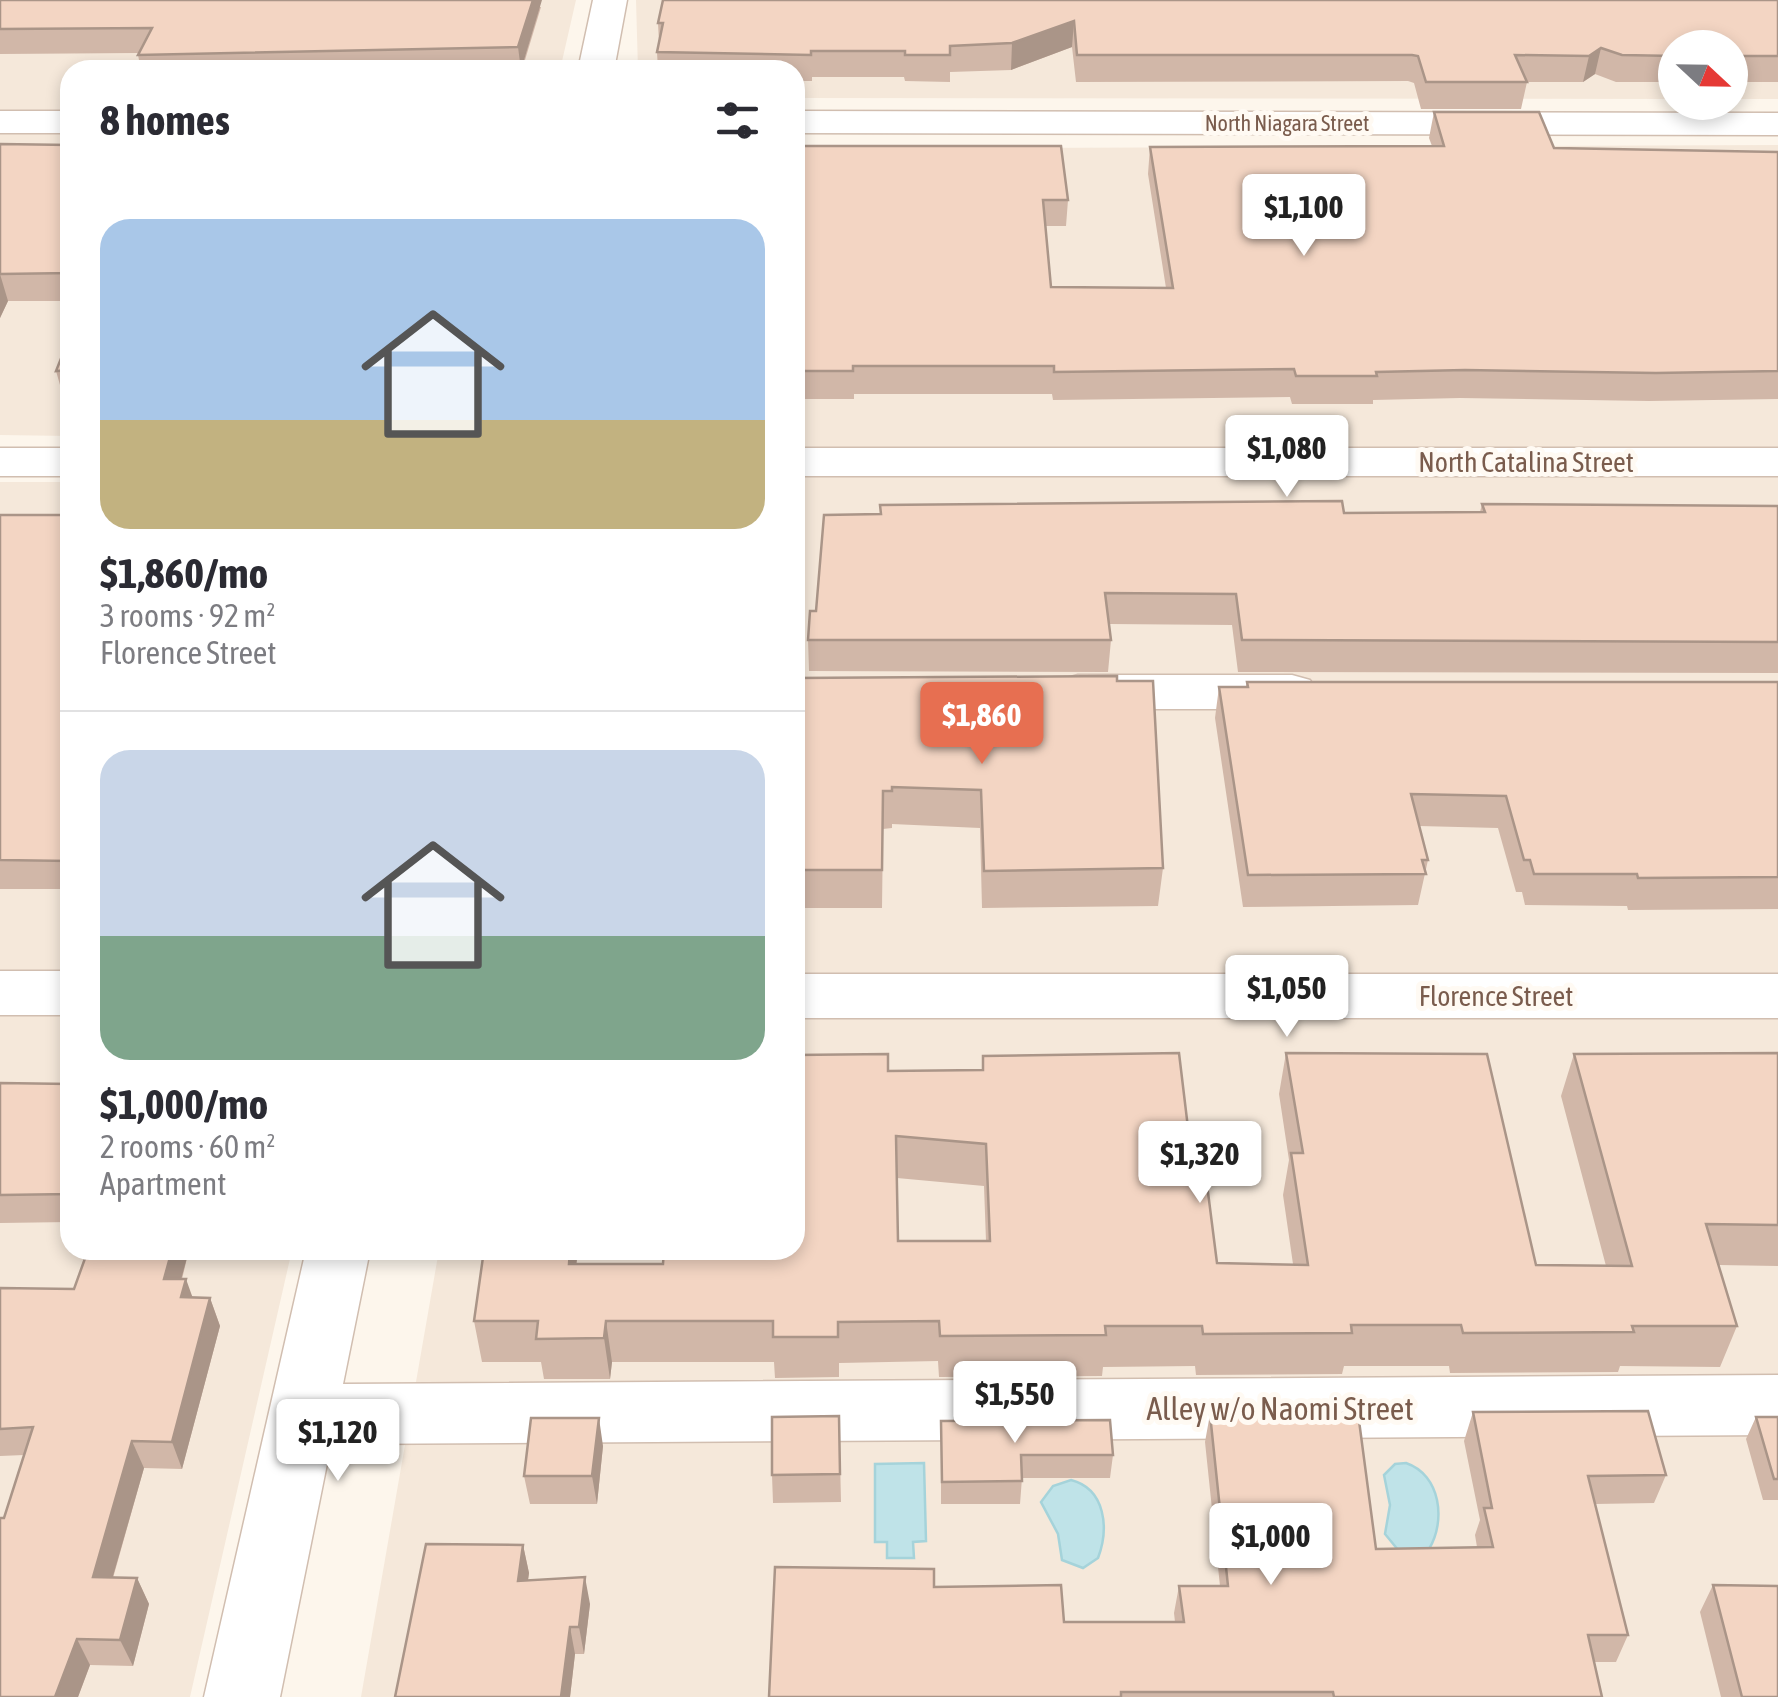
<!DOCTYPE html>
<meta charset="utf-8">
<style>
body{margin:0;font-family:"Asap Condensed",sans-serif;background:#f2f2f3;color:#2b2b33;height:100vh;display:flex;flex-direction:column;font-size:38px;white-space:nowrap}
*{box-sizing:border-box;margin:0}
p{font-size:32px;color:#7c7c81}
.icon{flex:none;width:55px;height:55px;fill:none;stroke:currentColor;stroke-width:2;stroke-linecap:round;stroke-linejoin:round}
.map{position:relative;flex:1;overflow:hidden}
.drawer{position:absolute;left:60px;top:60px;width:745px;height:1200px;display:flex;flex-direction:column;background:#fff;border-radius:30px;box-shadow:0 5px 15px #0003}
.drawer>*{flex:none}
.needle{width:65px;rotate:112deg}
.tools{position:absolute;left:1658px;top:30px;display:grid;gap:20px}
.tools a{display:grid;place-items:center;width:90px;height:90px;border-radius:50%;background:#fff;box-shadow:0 5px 15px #0003;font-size:50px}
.price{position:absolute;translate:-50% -85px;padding:0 22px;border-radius:10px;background:#fff;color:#222;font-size:32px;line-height:65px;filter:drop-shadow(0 2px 5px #0008)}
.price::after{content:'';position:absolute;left:50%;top:60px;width:30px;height:22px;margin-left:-15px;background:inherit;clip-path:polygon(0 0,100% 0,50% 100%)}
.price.selected{background:#e76f51;color:#fff}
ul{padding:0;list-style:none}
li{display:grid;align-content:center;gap:20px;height:530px;padding:0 40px}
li+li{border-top:2px solid #e1e1e2}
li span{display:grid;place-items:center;height:310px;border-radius:30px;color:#555}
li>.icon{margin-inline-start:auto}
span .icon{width:180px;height:180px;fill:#fffc;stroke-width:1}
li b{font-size:42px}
h2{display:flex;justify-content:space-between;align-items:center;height:120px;padding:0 40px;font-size:42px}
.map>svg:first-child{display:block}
.residential{fill:#f5e8da}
.water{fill:#bfe3e8;stroke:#a5d3da;stroke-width:2.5}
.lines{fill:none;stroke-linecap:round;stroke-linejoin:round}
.minor-casing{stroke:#d1beb0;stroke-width:3}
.minor{fill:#fff;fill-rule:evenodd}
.wall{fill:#d1b7a8;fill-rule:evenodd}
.shaded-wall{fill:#aa9588}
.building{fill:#f3d5c3;stroke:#aa9588;stroke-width:2.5;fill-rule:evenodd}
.labels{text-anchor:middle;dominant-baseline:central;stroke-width:10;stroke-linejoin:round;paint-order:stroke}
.far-street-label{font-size:22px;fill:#7a5c4d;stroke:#fffaf3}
.street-label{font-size:28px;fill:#7a5c4d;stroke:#fffaf3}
.near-street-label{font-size:32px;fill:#7a5c4d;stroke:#fffaf3}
</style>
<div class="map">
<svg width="1778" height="1697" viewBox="0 0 1778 1697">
<rect width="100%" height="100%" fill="#fdf6ec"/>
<!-- residential -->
<path class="residential" d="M0,0H576L560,70H70V436L0,435Z
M636,0H1778V99H1730V48H1675V99L795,98V70H638Z
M1778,145V1697H361L439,1250H795V149Z
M0,482H70V1250H292L190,1697H0Z"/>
<!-- water -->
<path class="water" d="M924,1463L926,1541L913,1542L914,1558H887V1542H875V1464Z
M1406,1463C1441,1475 1446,1521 1429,1549L1399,1551L1385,1534L1390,1505L1384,1475L1395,1464Z
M1071,1480C1106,1489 1109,1529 1098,1558L1083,1568L1062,1560L1058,1534L1041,1502L1053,1486Z"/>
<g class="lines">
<!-- minor casing -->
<g class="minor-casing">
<path id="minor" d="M593,0H627L614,70H578Z
M0,111H70V133H0Z
M795,111L1778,113V135L795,133Z
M0,448H70V476H0Z
M795,448H1778V476H795Z
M1078,675H1292L1310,680L1318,692L1310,704L1292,709H1078L1060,704L1052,692L1060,680Z
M0,971H70V1015H0Z
M795,974H1778V1018H795Z
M306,1250H370L343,1384L1778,1375V1435L331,1444L280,1697H204Z"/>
</g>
<!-- minor -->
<use href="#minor" class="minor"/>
</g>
<!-- wall -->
<path class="wall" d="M0,0L541,7L522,70H141L138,55L139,53L0,54Z
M1778,0V82H1730V48H1675V82H1616L1595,74L1583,82H1527L1521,109H1421L1414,83L1408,81L1076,82L1072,47L1011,70L950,72V82L905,81L904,77H812V81H795V70H658L657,52L659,42L658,23Z
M1434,112L1554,148L1778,152V399L1649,401L1460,398L1373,400V404H1292L1290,397L1053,400L1052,394H854V399H795V146L1068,200L1066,226H1046L1051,287L1166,288L1148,174L1150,147L1432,146L1429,138Z
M0,144L70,145V301H8L0,318Z
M70,336V399H64L56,371Z
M1482,504L1778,506V673L1238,672L1232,625L1109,624L1111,640L1108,672L809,671L808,640L816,611L1344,513L1480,512Z
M0,515H70V889H0Z
M795,678L1163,868L1158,906L982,908L980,828L892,824V828L883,829L882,908H795Z
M1247,682H1778V909L1628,910L1627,906L1525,905L1522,892H1516L1498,828L1419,826L1428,860L1418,905L1243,907L1215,718L1219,687H1246Z
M1286,1053L1536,1265L1606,1266L1561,1096L1574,1054L1778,1053V1266L1719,1265L1737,1326L1720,1367L1620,1366L1618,1372L1450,1373L1449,1366H1344L1342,1374L1196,1375L1195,1366L1103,1367L1102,1376L939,1377L938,1361L839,1363V1377L775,1378L774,1362H612L610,1379H544L541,1362H482L474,1321L484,1250H578L576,1264H663L888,1071L1191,1153L1217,1263L1293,1264L1283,1195L1289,1160L1279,1094ZM897,1178L984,1186L986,1241H898Z
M0,1083L70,1084V1222L0,1223Z
M88,1250H189L182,1279L193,1298H210L220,1326L182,1469L144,1468L113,1578H137L149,1604L133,1666L90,1665L78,1697H0L4,1518L24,1455L0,1456V1288L74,1289Z
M1473,1412L1666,1475L1654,1503L1595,1504L1628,1635L1616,1662H1594L1602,1697H769L934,1587L1064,1622H1175L1174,1613L1179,1586H1220L1205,1442L1210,1414L1376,1549L1477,1547L1475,1535L1480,1520L1464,1441Z
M839,1416L841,1502L773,1503L772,1475Z
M1756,1417H1778V1500H1763L1746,1439Z
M941,1421L1113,1455L1110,1478H1022L1020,1504H941Z
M603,1446L597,1504H530L524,1476Z
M523,1545L529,1573L528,1580L590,1604L584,1654H575L570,1697H395Z
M1713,1585L1778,1697H1721L1700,1612Z"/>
<!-- shaded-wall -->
<path class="shaded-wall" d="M533,0H542L521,70L518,47Z
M1074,21L1072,47L1011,70L1012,43Z
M1601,48L1595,74L1583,82L1589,56Z
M0,274L8,301L0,318Z
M172,1250H189L174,1306L164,1279Z
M569,1250H578L576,1268L569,1264Z
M186,1279L196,1307L181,1297Z
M210,1298L220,1326L182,1469L172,1442Z
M606,1321L612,1362L610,1379L604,1338Z
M599,1418L603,1446L597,1504L592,1476Z
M132,1441L144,1468L105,1604L93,1577Z
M523,1545L529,1573L524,1608L518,1581Z
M585,1577L590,1604L584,1654L579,1627Z
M137,1578L149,1604L133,1666L120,1640Z
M570,1627L575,1654L570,1697H561Z
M77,1639L90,1665L78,1697H55Z"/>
<!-- building -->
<path class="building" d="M0,0H533L518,47L138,55L152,28L0,29Z
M663,0H1778V56H1730V48H1675V56L1622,55L1601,48L1589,56L1515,55L1527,82H1426L1418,56L1412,55H1077L1074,21L1012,43L950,46V55H905V51H811V55L657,52L663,23H658Z
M1434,112H1539L1554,148L1778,152V371L1656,373L1465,370L1376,372L1377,376H1296L1294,369L1054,372V366H853V371H795V146H1061L1068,200H1043L1051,287L1173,288L1150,147L1444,146Z
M0,144L70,145V273L0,274Z
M70,336V370L56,371Z
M1342,501L1344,513L1485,512L1482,504L1778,506V642L1242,640L1236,594L1105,593L1111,640H808L810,611H816L824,515L881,514L880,505Z
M0,515H70V861L0,860Z
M1117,676V681H1153L1163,868L984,871L981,790L892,787V791H883L882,870H795V678Z
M1247,682H1778V877L1638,878L1637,874H1534L1530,860H1524L1506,796L1411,794L1428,860H1422L1426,874L1248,875L1219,687H1248Z
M1179,1053L1191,1153H1203L1217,1263L1308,1265L1291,1153H1303L1286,1053L1487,1054L1536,1265L1632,1266L1574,1054L1778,1053V1225L1706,1224L1737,1326H1632L1634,1332L1463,1333L1461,1325H1351L1352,1333L1203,1334L1202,1326H1105L1106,1335L940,1336L939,1321L838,1322V1337H773V1321H606L604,1338L536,1339L538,1321H474L484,1250H570L569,1264H663L664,1250H795V1055L888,1054V1071L983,1070V1056ZM896,1136L986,1144L990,1241H898Z
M0,1083L70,1084V1194L0,1195Z
M88,1250H172L164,1279H186L181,1297L210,1298L172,1442L132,1441L93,1577L137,1578L120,1640L77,1639L55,1697H0V1518H4L33,1427L0,1429V1288L74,1289Z
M1648,1411L1666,1475L1588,1476L1628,1635H1588L1602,1697H1334L1333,1692H1121V1697H769L775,1567L934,1569V1587L1061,1585L1064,1622H1184L1179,1586H1228L1210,1414L1358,1413L1376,1549L1493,1547L1484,1508H1492L1473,1412Z
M839,1416L840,1474L772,1475V1417Z
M1756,1417H1778V1479H1774Z
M531,1418H599L592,1476H524Z
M1110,1420L1113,1455H1021L1022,1481L942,1482L941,1421Z
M426,1544L523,1545L518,1581L585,1577L579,1627H570L561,1697H395Z
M1713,1585L1778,1586V1697H1742Z"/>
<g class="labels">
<!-- far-street labels -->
<g class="far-street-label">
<text x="1287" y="123">North Niagara Street</text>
</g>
<!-- street labels -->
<g class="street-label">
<text x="1526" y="462">North Catalina Street</text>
<text x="1496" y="996">Florence Street</text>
</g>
<!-- near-street labels -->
<g class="near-street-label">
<text x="1280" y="1408">Alley w/o Naomi Street</text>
</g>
</g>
</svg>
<div class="tools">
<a><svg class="needle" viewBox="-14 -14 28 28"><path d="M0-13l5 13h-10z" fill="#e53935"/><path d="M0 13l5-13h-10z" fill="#7c7c81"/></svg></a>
</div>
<b class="price" style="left:1304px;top:259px">$1,100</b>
<b class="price" style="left:1287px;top:500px">$1,080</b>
<b class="price selected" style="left:982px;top:767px">$1,860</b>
<b class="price" style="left:1287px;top:1040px">$1,050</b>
<b class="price" style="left:1200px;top:1206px">$1,320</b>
<b class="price" style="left:1015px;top:1446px">$1,550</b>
<b class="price" style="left:338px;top:1484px">$1,120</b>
<b class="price" style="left:1271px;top:1588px">$1,000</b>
<section class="drawer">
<h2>8 homes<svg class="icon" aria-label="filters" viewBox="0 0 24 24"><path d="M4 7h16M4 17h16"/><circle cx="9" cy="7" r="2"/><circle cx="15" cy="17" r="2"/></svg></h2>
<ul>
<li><span style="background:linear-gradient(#a9c7e8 65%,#c2b280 0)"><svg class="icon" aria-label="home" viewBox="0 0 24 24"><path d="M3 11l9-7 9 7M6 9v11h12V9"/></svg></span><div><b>$1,860/mo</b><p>3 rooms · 92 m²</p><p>Florence Street</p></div></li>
<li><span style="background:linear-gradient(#c9d6e8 60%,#7fa58c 0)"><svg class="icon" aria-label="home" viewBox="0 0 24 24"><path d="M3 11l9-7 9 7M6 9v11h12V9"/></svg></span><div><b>$1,000/mo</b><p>2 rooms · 60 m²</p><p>Apartment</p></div></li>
</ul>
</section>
</div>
